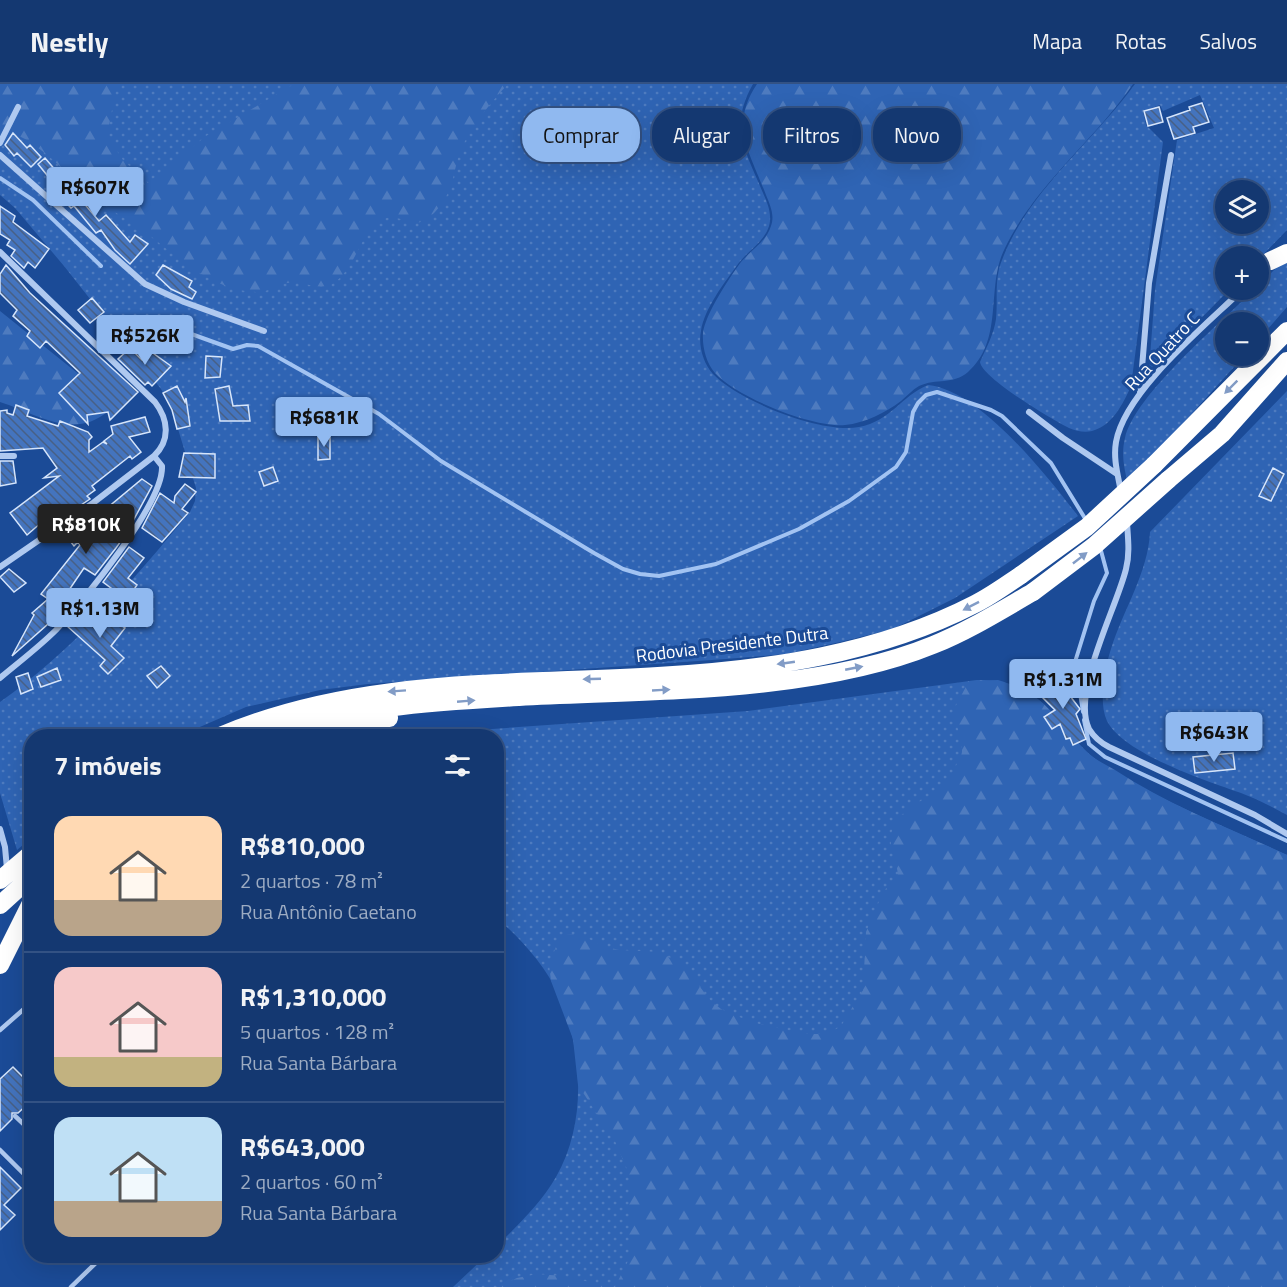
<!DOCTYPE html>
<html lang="pt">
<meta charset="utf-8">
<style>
body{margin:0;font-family:"Titillium Web",sans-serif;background:#1d3f76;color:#f1f3f6;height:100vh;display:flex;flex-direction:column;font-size:22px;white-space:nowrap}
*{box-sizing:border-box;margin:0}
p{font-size:20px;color:#9dacc3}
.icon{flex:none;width:33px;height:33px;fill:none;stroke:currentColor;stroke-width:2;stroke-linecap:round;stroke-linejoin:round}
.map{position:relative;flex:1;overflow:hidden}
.side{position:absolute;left:24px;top:645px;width:480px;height:534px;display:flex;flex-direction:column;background:#143871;border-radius:24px;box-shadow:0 6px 24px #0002,0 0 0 2px #335284}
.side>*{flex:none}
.banner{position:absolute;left:522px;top:24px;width:570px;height:54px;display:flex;gap:12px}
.fabs{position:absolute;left:1215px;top:96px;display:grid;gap:12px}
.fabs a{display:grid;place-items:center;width:54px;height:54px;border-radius:50%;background:#143871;box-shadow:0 6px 24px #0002,0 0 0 2px #335284;font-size:30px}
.price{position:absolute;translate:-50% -51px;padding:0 14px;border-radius:6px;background:#90b9f0;color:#111;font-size:20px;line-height:39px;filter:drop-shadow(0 2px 3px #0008)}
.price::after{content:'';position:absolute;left:50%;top:36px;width:18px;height:14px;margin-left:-9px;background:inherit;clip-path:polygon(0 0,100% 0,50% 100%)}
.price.active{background:#222;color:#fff}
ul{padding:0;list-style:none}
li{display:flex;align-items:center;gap:18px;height:150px;padding:0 30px}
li+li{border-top:2px solid #335284}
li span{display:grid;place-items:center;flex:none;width:168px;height:120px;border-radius:18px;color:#555}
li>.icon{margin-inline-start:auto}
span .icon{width:72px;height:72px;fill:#fffc;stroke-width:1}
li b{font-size:26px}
h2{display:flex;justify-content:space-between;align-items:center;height:72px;padding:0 30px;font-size:26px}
.chip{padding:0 21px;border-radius:24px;background:#143871;box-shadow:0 6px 24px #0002,0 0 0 2px #335284;font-size:21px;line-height:54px}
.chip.active{background:#90b9f0;color:#111}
header{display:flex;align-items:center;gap:36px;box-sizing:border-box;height:84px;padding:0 30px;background:#143871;border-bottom:2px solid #335284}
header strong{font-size:28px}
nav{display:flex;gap:33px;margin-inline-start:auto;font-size:21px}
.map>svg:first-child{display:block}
.grass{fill:url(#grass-dots);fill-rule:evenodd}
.forest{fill:url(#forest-firs)}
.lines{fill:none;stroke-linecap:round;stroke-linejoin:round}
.stream{stroke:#a2c3f2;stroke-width:4}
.building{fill:url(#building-back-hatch);stroke:#d6e5fb;stroke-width:1.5}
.service{stroke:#afc9f0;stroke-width:4.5}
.minor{stroke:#afc9f0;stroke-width:6}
.motorway{stroke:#fff;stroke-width:18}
.motorway-bridge{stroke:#fff;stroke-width:18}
.oneway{fill:#829cc6}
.labels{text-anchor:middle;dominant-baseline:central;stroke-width:6;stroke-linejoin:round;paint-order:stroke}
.street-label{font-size:18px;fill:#fff;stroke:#1b4b97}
</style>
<header>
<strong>Nestly</strong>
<nav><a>Mapa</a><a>Rotas</a><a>Salvos</a></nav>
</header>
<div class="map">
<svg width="1287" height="1203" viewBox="0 0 1287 1203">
<defs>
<pattern id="grass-dots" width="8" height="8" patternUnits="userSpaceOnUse" patternTransform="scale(1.5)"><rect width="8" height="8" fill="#2f64b4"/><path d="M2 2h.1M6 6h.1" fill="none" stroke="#4e7bbf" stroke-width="1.8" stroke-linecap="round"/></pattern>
<pattern id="forest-firs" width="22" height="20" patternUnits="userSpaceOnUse" patternTransform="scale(1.5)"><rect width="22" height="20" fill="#2f64b4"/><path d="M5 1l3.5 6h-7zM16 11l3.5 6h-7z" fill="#4e7bbf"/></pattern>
<pattern id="building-back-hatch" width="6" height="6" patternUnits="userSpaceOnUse" patternTransform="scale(1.5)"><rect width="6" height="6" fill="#4474be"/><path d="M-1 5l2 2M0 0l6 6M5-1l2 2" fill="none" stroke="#486085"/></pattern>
</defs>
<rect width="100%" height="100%" fill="#1b4b97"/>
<!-- grass -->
<path class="grass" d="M0,0H753C730,41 743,62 760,102C765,114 771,124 770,137C768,156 748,166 738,180C725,198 704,225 701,247C698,261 703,279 713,290C739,317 821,350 859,343C891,337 901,312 928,301C980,306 1047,392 1078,432L955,514L893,545L840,558L786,570L726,575L368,600L320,606L246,623L179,652H32L31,754L17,766L0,709V618C73,567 133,496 190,428L195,417L196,404L171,322L161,305L64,182L15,124L0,111Z
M1135,0H1287V146L1259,175L1258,172H1226V206H1229L1149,287L1155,206L1177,56L1214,44L1200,11L1163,27L1160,21L1143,27L1146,41L1163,58L1131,302C1123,320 1112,342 1092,347C1085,349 1076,347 1069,344C1053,336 982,294 980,278C986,264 994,250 996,235C998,215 994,195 1002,176C1028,107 1093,58 1135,0ZM1258,106V140H1226V106Z
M1287,179V223L1259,255L1258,238H1226V272H1244L1128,400C1124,384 1121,370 1125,354C1134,312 1221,238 1254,206H1258L1259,201L1277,183Z
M1287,307V731C1272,723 1257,715 1241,709C1207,697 1124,670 1107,637C1098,618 1105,583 1111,565C1123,526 1148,489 1150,448Z
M977,596C1039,596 1049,630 1087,668C1096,677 1110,684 1121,691C1173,723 1232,745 1287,771V1203H453L486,1172H496L497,1162C518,1141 541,1119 556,1093C587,1039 583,967 559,912C546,882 520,854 497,834L496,652H392L748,627Z"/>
<!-- forest -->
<path class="forest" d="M0,0H117L107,52L123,76L148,99L206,52L294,0H508C492,17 475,38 464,59C451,84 458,103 435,128C409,156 400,118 375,141C358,157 353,188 332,200C318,207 302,196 287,199C276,201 269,208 257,208C212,207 178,173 144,147C130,137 115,129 102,119C78,101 57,77 33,60C24,53 11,49 0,44Z
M757,0H1133C1094,57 1035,101 1005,164C985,203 1005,255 968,288C953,301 936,294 919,302C912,306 907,312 901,317C885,329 865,339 845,341C813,344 736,313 715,289C706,279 702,262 703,249C705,231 729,194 741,178C751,166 766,158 771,142C775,131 770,121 766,111C750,68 729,42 757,0Z
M0,227L96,304L108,327C74,357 35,329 0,318Z
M998,596C1055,614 1050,635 1088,669C1096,676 1106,681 1115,686C1168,721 1229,744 1287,771V1203H615L629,1175V1090L615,1057L578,1001L573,955L551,897L549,880L558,858L566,851L579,850L603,862L619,866L660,868L684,882L710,916L721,925L751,938L805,950H828L841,942L863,906L866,848L883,808L898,791C897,777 887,760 892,747C901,716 945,715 955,684C957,678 962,673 962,667C963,653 955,641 953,627L969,597Z
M537,1190L563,1192L612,1203H497L517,1194Z"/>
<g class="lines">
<!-- stream -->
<path class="stream" d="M0,94L33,116L101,182
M183,247L233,265L247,261L258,262L379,330L441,377L594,469L623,485L640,490L659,492L716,480L799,445L849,417L896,383L906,368L913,328L918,319L926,311L937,308L991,326L1002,332L1051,379L1086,436
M1083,628L1075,578L1094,517L1107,489L1100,463
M1084,636L1089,660L1105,673L1287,757"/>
</g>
<!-- building -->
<path class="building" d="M1202,19L1209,38L1193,43L1195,49L1174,55L1167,34L1190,26L1189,23Z
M1159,23L1163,38L1148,42L1144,27Z
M13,49L27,64L30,61L41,73L31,83L17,69L14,72L5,61Z
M45,74L99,137L106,131L130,158L135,151L148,160L130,180L115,166L101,146L96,149L74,122L71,124L52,104L55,101L38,80Z
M0,122L15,132L13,138L49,165L35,184L28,178L24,184L11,172L15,166L7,161L10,156L0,150Z
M6,181L30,209L138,308L110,336L108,328L87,331L88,340L59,309L80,289L46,257L40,264L27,252L30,247L13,232L17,226L0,209V190Z
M163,181L192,197L189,203L196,208L192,215L171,205L156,191Z
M92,214L104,228L90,239L78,226Z
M130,264L142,276L150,267L171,282L152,302L148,298L145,301L118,275Z
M206,272L222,273L220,293L205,294Z
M177,302L185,318L186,314L190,342L177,345L172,326L163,309Z
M229,302L233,322L248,321L250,337H220L215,305Z
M16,321L29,326L27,332L58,342L60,337L88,348L92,353L89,356V368L103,358L107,360L104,357L113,350L111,342L145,333L150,348L129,353L141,368L132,375L130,372L92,402L95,406L87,412L90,415L63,433L57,425L27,451L10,429L59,392L44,394L57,384L43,364L0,367V327L7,326V329L13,331Z
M330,352V375L318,376V353Z
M184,369L215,370V394L179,393Z
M0,377H13L16,399L0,402Z
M273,383L278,397L264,402L259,388Z
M1273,384L1284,390L1271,417L1259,412Z
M142,395L152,402L133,437L129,434L116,449L121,457L116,464L95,491L84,484L69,506L78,512L70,522L59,535L56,533L12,572L34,531L32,529L48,515L41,510L80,461L78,458L74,462L62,447L96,423L101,429Z
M185,400L196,408L182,425L188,429L162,458L142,444L160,409L174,419L175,412Z
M129,463L144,474L128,494L137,501L127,516L103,498Z
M9,485L26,499L14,508L0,493Z
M78,529L97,545L108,532L125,544L111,562L124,574L108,590L100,582L105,576L67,542Z
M161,582L170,592L157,604L147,592Z
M57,584L61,596L41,603L37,593Z
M28,589L33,605L21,610L16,593Z
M1065,594L1073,602L1067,608L1080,625L1076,630L1086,655L1073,661L1070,654L1066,655L1060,640L1052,645L1044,633L1055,626L1036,607L1048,595L1056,603Z
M1233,669L1235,685L1195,689L1193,673Z
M13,983L32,1002V1016L18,1029H12V1035L0,1047V995Z
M0,1083L21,1104L4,1121L15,1131L0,1146Z"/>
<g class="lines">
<!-- service -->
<path class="service" d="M0,946L32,918
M15,1032L32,1048
M0,1066L32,1098
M71,1203L103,1172"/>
<!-- minor -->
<path class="minor" d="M0,59L18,23
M0,71L145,200L184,218L264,247
M0,168L155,318C168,335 171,356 154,372L162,382C164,419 83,517 56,546C39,563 19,578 0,594
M1258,189L1269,179
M1140,308L1149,199L1171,71
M1029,328L1063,354L1117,390
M0,372H14
M1121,408C1118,391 1113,375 1116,358C1125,307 1205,242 1242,206
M1127,439C1128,454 1130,470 1126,485C1117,523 1071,608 1089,645C1094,653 1101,659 1109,663L1255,731L1287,750
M0,483L93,419L154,372
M0,745L5,763L7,785"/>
<!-- motorway -->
<path class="motorway" d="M1270,177L1287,169
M1154,381L1287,247
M1168,396L1222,350L1287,277
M220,652C358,593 511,601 658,592C766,586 878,570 975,520C991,512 1006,501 1021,491
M264,652C346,623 433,618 519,613C648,606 813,610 933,561C968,547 1000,527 1033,508
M305,652L389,634
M0,796L32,769
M0,821L32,792
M0,881L32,817"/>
<!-- motorway-bridge -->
<path class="motorway-bridge" d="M1021,491L1087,443L1154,381
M1033,508L1094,462L1168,396"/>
</g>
<!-- one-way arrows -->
<defs><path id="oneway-solid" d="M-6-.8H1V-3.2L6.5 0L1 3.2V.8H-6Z" transform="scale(1.5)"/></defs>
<g class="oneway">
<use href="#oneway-solid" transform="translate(1231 303) rotate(135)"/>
<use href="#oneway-solid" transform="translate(1080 474) rotate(-38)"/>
<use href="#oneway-solid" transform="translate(971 522) rotate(153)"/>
<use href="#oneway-solid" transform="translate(786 579) rotate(172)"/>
<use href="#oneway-solid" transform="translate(854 584) rotate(-11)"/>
<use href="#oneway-solid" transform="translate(592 595) rotate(178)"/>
<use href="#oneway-solid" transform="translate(661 606) rotate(-3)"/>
<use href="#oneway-solid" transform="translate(397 607) rotate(176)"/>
<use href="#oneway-solid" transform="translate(466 617) rotate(-5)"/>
</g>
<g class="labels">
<!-- street labels -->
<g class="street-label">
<text transform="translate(1162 267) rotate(-47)">Rua Quatro C</text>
<text transform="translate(732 560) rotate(-7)">Rodovia Presidente Dutra</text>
</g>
</g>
</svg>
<div class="fabs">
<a><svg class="icon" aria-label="layers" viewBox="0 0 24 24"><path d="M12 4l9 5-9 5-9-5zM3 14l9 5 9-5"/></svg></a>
<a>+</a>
<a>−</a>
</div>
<b class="price" style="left:95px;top:134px">R$607K</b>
<b class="price" style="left:145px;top:282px">R$526K</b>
<b class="price" style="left:324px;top:364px">R$681K</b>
<b class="price active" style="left:86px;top:471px">R$810K</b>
<b class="price" style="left:100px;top:555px">R$1.13M</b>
<b class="price" style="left:1063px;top:626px">R$1.31M</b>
<b class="price" style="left:1214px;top:679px">R$643K</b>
<div class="banner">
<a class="chip active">Comprar</a>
<a class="chip">Alugar</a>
<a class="chip">Filtros</a>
<a class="chip">Novo</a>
</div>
<section class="side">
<h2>7 imóveis<svg class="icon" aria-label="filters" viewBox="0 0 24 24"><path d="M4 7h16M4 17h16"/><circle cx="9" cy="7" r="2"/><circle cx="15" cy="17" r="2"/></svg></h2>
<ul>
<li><span style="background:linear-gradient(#ffd9b3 70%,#b9a48a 0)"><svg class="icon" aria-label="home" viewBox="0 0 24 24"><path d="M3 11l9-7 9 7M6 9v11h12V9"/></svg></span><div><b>R$810,000</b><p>2 quartos · 78 m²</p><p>Rua Antônio Caetano</p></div></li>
<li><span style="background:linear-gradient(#f6c9c9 75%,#c2b280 0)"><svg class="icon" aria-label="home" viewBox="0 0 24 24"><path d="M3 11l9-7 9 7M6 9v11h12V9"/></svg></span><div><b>R$1,310,000</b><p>5 quartos · 128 m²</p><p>Rua Santa Bárbara</p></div></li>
<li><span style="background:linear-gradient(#bfe0f5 70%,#b9a48a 0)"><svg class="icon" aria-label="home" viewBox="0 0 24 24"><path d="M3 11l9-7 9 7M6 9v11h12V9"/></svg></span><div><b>R$643,000</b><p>2 quartos · 60 m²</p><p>Rua Santa Bárbara</p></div></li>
</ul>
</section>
</div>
